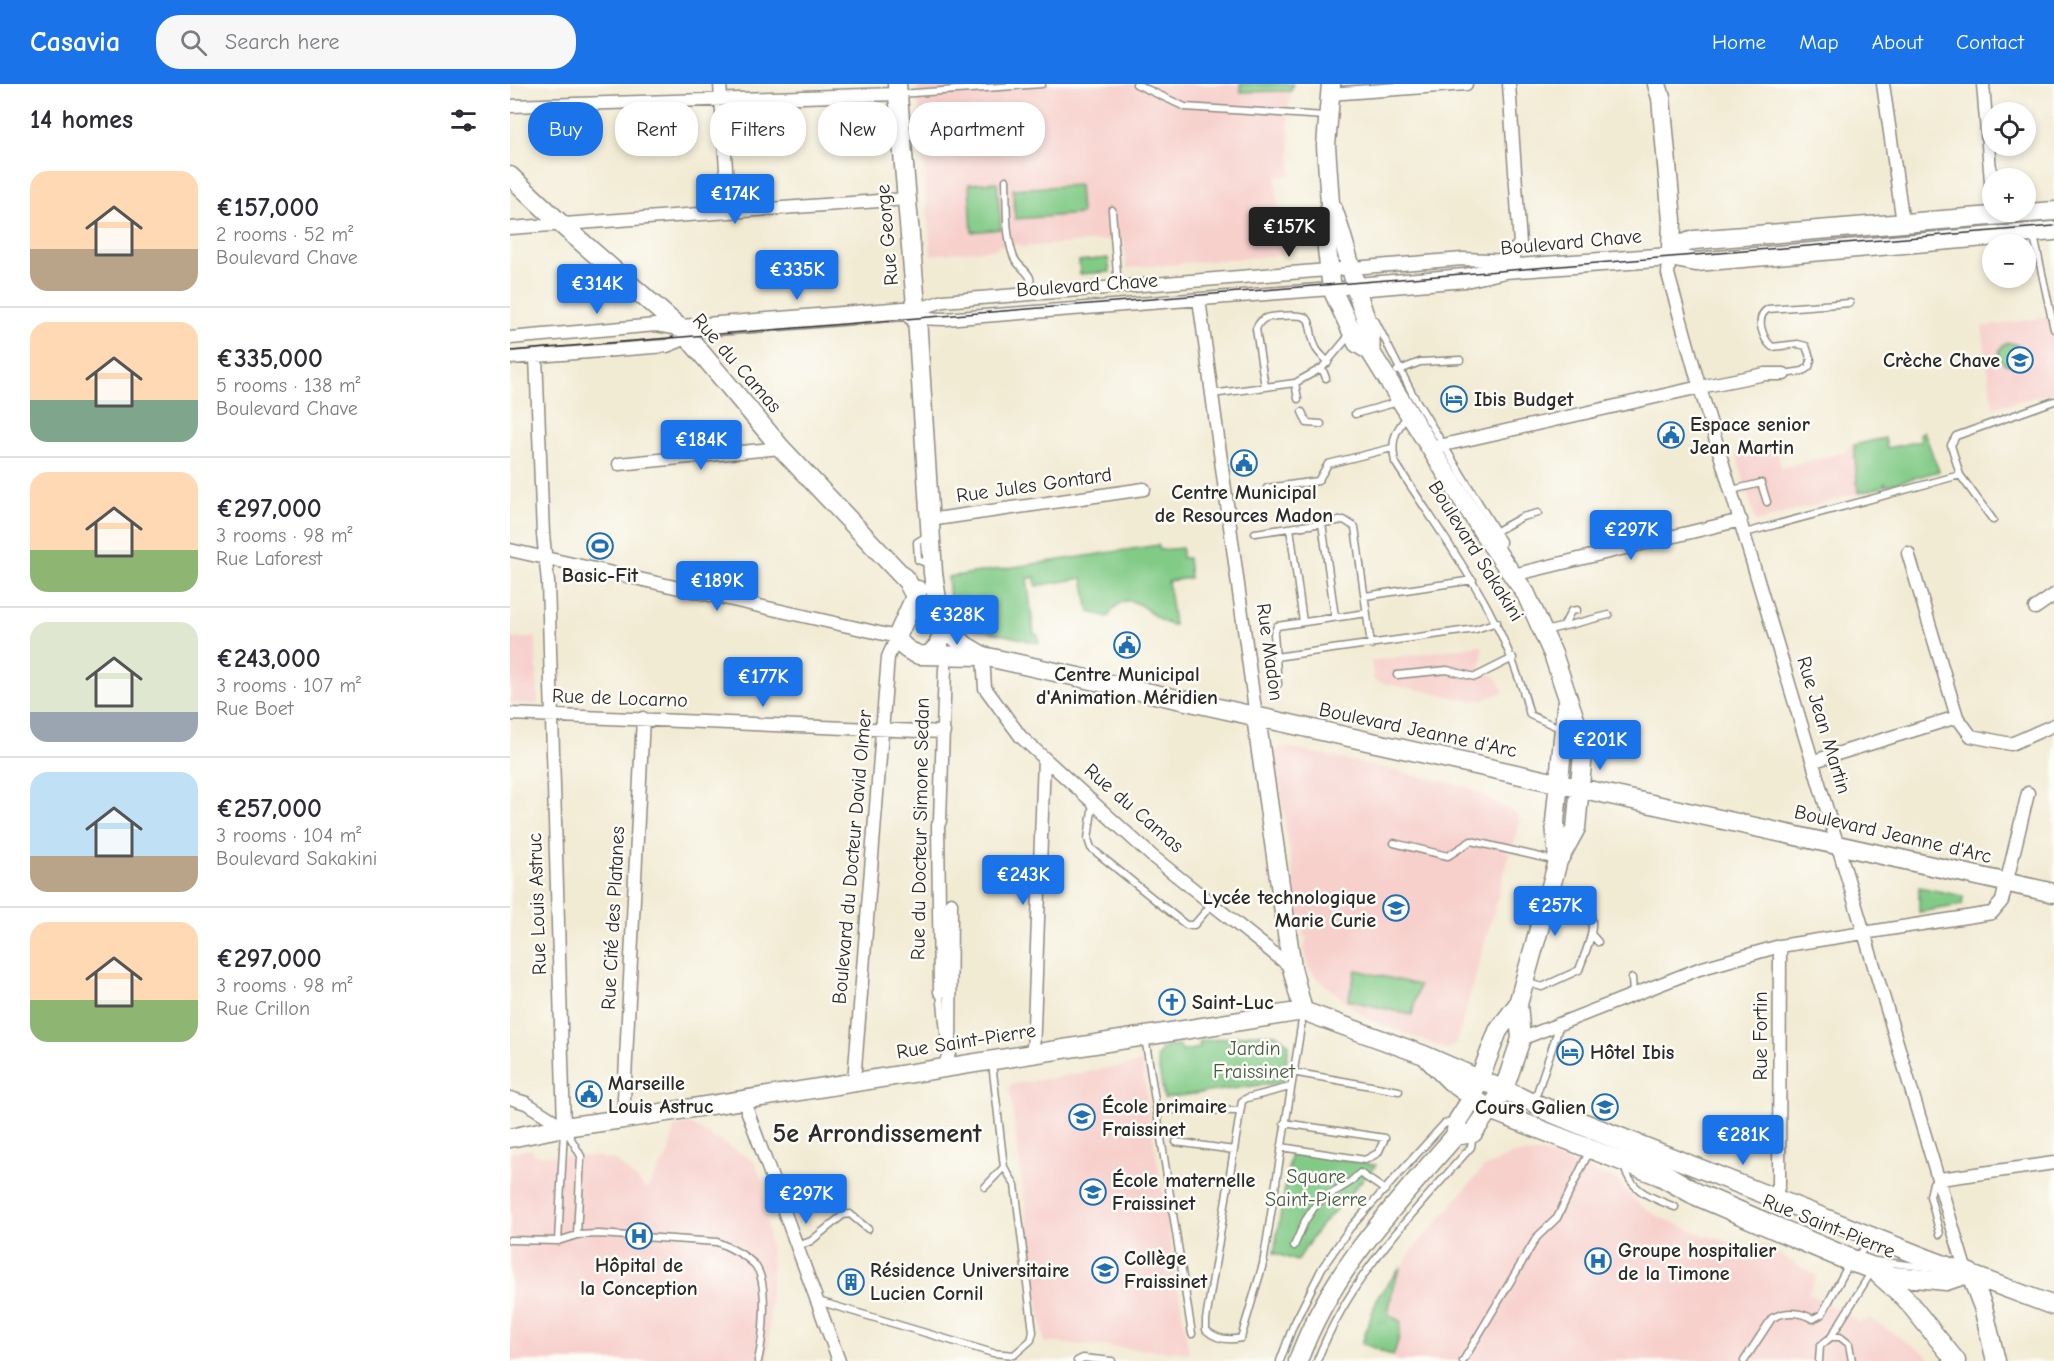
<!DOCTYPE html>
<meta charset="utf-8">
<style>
body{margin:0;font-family:"Comic Neue",sans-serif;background:#f7f7f7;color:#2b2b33;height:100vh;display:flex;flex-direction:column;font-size:22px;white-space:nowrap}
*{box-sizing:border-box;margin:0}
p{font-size:20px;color:#7c7c81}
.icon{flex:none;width:33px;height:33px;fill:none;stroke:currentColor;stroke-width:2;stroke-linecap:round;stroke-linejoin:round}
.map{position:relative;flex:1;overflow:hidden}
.sheet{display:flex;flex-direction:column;background:#fff;width:510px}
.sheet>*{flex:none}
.guide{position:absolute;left:18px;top:18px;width:570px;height:54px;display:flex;gap:12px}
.tools{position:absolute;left:1472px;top:18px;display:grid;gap:12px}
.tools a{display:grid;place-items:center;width:54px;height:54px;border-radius:50%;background:#fff;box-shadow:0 3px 9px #0003;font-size:30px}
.price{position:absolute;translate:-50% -51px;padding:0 14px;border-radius:6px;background:#1a73e8;color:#fff;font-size:20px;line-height:39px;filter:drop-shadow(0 2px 3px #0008)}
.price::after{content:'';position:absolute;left:50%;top:36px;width:18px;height:14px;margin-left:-9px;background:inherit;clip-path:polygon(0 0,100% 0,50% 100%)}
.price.current{background:#222;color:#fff}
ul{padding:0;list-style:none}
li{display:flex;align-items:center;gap:18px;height:150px;padding:0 30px}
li+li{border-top:2px solid #e1e1e2}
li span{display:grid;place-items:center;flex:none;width:168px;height:120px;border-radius:18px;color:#555}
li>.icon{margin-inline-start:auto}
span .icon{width:72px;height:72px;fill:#fffc;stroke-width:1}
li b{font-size:26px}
h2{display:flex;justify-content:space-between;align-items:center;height:72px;padding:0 30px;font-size:26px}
.pill{padding:0 21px;border-radius:24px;background:#fff;box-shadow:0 3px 9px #0003;font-size:21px;line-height:54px}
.pill.current{background:#1a73e8;color:#fff}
header{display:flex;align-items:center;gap:36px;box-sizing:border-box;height:84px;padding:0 30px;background:#1a73e8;color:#fff}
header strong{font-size:28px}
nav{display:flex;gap:33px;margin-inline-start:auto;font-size:21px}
.search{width:420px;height:54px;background:#f7f7f7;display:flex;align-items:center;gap:15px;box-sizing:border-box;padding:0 21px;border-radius:24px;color:#7c7c81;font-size:22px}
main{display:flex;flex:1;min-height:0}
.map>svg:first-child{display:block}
.built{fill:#f7d0cc}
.grass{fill:url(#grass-tufts);stroke:#567b59;stroke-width:1.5}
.green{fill:#82cb87;stroke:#567b59;stroke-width:1.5}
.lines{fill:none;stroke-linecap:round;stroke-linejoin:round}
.lane-casing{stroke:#8e8b80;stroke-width:9}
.street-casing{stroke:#8e8b80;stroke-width:15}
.secondary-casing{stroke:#8e8b80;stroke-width:21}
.lane{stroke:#fff;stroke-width:6}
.street{stroke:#fff;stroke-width:12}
.secondary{stroke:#fff;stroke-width:18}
.tram{stroke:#2b2b2b;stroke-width:1.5}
.labels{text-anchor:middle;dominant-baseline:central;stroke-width:5;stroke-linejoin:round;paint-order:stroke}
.street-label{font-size:20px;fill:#2b2b2b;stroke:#fdfcf7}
.poi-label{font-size:20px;font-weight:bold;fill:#2b2b2b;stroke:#fdfcf7;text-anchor:start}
.park-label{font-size:20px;fill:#455b47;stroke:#fdfcf7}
.district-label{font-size:26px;font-weight:bold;fill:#2b2b2b;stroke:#fdfcf7}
</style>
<header>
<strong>Casavia</strong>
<div class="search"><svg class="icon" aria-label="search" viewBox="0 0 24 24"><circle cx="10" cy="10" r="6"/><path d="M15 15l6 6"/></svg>Search here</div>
<nav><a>Home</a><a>Map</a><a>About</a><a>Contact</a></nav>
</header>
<main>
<section class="sheet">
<h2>14 homes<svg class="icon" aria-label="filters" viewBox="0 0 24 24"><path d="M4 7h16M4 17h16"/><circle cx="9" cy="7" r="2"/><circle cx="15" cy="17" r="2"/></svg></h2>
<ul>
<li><span style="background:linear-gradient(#ffd9b3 65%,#b9a48a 0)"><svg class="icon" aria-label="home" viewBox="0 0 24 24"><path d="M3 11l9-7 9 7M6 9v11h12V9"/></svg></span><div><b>€157,000</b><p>2 rooms · 52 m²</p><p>Boulevard Chave</p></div></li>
<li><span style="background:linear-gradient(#ffd9b3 65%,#7fa58c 0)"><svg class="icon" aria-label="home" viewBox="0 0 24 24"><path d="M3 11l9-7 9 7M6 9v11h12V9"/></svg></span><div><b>€335,000</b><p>5 rooms · 138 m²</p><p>Boulevard Chave</p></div></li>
<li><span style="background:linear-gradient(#ffd9b3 65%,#8fb573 0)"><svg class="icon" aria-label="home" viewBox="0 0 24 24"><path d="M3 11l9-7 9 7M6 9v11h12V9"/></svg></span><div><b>€297,000</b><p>3 rooms · 98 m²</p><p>Rue Laforest</p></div></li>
<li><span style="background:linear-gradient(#dfe7d0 75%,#9aa5b1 0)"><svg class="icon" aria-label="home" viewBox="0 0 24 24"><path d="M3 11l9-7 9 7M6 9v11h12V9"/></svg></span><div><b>€243,000</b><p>3 rooms · 107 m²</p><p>Rue Boet</p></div></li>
<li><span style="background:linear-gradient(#bfe0f5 70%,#b9a48a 0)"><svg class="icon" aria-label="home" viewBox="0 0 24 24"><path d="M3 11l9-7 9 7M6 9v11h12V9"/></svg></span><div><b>€257,000</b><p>3 rooms · 104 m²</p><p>Boulevard Sakakini</p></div></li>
<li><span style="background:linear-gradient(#ffd9b3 65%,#8fb573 0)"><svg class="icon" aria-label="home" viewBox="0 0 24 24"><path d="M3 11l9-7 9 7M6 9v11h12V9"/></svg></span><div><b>€297,000</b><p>3 rooms · 98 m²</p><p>Rue Crillon</p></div></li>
</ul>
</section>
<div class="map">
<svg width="1544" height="1277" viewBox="0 0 1544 1277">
<defs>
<pattern id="grass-tufts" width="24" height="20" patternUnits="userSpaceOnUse" patternTransform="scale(1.5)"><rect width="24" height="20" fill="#82cb87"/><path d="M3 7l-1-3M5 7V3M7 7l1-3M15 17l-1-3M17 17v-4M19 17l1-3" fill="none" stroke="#70ae75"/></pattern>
</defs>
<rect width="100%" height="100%" fill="#fdfcf7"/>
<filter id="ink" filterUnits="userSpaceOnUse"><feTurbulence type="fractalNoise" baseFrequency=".0167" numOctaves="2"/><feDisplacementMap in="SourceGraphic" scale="12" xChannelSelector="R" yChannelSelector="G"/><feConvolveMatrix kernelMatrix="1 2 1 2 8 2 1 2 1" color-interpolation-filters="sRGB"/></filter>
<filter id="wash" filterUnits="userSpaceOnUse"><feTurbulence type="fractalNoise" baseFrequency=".008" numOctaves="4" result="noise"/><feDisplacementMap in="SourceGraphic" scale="24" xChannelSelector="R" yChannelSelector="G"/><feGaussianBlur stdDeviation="1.35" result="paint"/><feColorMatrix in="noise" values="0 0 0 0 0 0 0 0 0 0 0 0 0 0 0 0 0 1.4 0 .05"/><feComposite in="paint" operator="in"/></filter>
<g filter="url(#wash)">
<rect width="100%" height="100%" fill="#f2ebd4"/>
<!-- built -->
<path class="built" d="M407,0H730L731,8L781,7L778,30L782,91L766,93L772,171L617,184L614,155L510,163L509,160L500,161L487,162V165L421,171Z
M1544,232V308L1483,324L1472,243Z
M1266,361L1271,384L1339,367V362L1344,361L1348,409L1246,438L1226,370Z
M26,553L28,620L0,619V555Z
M971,561L973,568L970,585L986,593L994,608L973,616L962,617L864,597L861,577Z
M773,662L957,703L1008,731L1010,737L1003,762L998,761L996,765V768L1000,769L946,961L936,965L859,936L809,896L798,884L794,865L797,853L793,852L795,842L790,841L765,668Z
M631,979L679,1269L534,1258L499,1001Z
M180,1040L245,1078L252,1097L262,1183L258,1277H0V1068L21,1065L25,1071L93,1073V1075L105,1076L137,1105L159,1069L164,1043Z
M1032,1069L1106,1096L1130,1121L1151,1134L1196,1152L1227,1160L1245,1170L1252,1160L1307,1192L1298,1209L1350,1238L1360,1235L1416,1270L1422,1277H887L883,1272L889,1254L878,1231L886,1192L900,1170L973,1084L1003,1070Z"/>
<!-- grass -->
<path class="grass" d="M891,1183L883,1202L878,1230L891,1238L889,1254L883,1272L852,1259L868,1212Z"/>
<!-- green -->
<path class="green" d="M730,0H783L781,7L731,8Z
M487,98L491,145L462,148L459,100Z
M569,101L571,130L505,135L503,105Z
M598,174L600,188L570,190L569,177Z
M1489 270a11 11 0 1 1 22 0a11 11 0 1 1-22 0Z
M1414,348L1429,387L1375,402V399L1372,403L1348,409L1344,361L1375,354L1377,364L1411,357L1410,349Z
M648,461L650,466L672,464V474H678L680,494L658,497L664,541C639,539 622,493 598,533L579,528L573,494L526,502L525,493L517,495L524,550L528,551L529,559L454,542L441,528L438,493Z
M1409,803L1453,812L1452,821L1409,828Z
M846,886L909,901L902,931L838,916Z
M742,950H766L779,960L773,998L654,1014L647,973L654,964L670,961L672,967L690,964L689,958Z
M781,1068L866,1081L807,1146L787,1177L764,1169Z"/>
</g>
<g filter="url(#ink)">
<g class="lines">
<!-- lane casing -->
<g class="lane-casing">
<path id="lane" d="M626,0L675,23L815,32
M389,10L532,0
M496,96C497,120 495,148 503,171C508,188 529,186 517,211
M602,126L608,203
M1524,152L1544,245
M865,236L903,311L992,457L991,467
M887,287L910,278L950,276
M1274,290L1293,287L1299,283L1301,276L1296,262L1288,260L1262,263C1253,255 1244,233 1258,225L1340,219
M816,294L812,284L839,252
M785,299L788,315
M755,303L746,245C751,233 757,233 769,232C811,229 794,237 806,264C808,269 815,274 818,279
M702,310L785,299L812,284
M792,328L797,339L811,340
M845,330L888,318
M897,333C884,347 881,359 885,378C940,465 994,529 1020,631L1052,645
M757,404L808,397L818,380L882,364
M1222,406L1251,399L1257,418
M1483,436L1450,391L1441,361L1446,352L1544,317
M812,439L825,533
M780,444L793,538
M985,448L1012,433L1028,429
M745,449L834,436L845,443L861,561
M1235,449L1450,391
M417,452L407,458L408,476L419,480
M855,512L963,496
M1054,541L1061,527L1067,526
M1035,547L1099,531
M765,573L966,545L987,538
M887,591L937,586L965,593L1003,574
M768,600L764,550L767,542L857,529
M583,719L578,755L581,764L676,841H684L702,820
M884,759L938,772L961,757L1047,777
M1081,850L1088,858
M1122,894L1123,910
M1015,898L1032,903L1069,886C1075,868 1088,844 1079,826L1040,812
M430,908L435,958
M635,953L682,1250
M782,988L889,1007
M780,1003L737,1014L732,1017L696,1236V1246C706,1255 718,1257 731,1254L753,1180L793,930
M1024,1018L1050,940
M665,1026L730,1027
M1033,1032L1154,1082L1191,1104L1348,1171L1365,1177L1424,1184
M56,1046L71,1072L67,1151
M666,1058L724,1066
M771,1063L855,1076L868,1069L875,1054L774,1039
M1114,1081C1119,1107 1143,1114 1165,1123
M1429,1096L1423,1099L1420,1112L1430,1150
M475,1103L494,1083
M0,1156L48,1157L67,1151L89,1150L207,1158C219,1163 234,1170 244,1180C260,1197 253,1255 248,1277
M48,1157L54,1046
M288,1162L301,1157L333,1131L340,1130L358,1145
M784,1162L795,1137L807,1119L839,1099L850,1089L875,1106
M1346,1173L1362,1157
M308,1217L483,1269L504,1271L521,1256L523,1248L505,1101L494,1083L482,979
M1321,1253L1362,1187
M567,1277L573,1274L602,1277
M770,1277L783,1242L812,1184L840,1144L934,1040L945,1037
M807,1277C840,1192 902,1130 961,1063L963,1051
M953,1277L1027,1153L1047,1134L1079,1068
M1234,1277L1262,1234C1276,1227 1289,1227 1303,1235L1312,1230L1339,1180
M1309,1277L1310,1262L1321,1253H1330L1339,1260L1342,1277"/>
</g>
<!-- street casing -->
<g class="street-casing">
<path id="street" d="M210,0L219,127
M1373,0L1393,139
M1473,0L1482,110
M819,10L956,0
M0,22L388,10
M0,144L396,115
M1160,166L1158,190L1187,294L1454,1181L1460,1189
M994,177L1010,160L999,0
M689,215L746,633
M406,226L433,217L953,175L1005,177
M400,234L435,235L847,203
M0,254L146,241L170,245
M26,272L33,450L38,498L54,1043
M0,274L157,262L182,252
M920,364L1190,303L1255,290H1274
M109,380L271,364
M419,436L634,405
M0,466L387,553L378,573L344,997
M1398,469L1447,633
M1003,491L1231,436
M1525,524L1544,511
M473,572L475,604L511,653L642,772L782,884
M0,630L434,648
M1304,677L1447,633L1461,652L1501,660L1544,641
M430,908L428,741L430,737L435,584
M1011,955L1189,885L1270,862L1482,829L1492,817L1518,709
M523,969L534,675
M436,978L440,966L441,819
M0,1014L16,1019L54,1043
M233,1015L329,1277
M113,1035L133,634
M1430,1095L1544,1079
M1265,1114L1269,1100L1270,862"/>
</g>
<!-- secondary casing -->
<g class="secondary-casing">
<path id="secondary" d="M387,0L407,233L423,489L432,550L428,562L419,571
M821,0L816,62L820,119L817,165L822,205L847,259L860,267L976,453L1016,510L1043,570L1071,653L1073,669L1066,744L1048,777L1008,920L1011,955L994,1005L963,1049L945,1052
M1147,0L1151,14L1162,136L1161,164L1184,156L1544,127
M0,92L51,140L171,245L271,364L397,497L410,522L456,562L473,572L1544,809
M823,125C834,155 841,186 850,217C855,235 863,248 860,267
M847,203L955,194L995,185L1160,173L1186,178L1544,147
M171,245L406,226
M408,506L387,553C392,563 398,567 409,571L473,572
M746,633L782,884L793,927
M1048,777L1045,738L1056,623
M918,975L940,997L980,1026L1150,1092L1184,1111L1340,1178L1384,1192L1436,1197L1460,1189
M0,1054L54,1043L113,1035L793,927L914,971L1019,1017L1416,1174L1544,1222
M1460,1189L1473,1223L1486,1277
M1369,1191L1395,1214L1446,1277
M788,1277C820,1188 884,1122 945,1052L948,1036L962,1014L988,947L1008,920"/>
</g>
<!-- lane -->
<use href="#lane" class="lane"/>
<!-- street -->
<use href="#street" class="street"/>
<!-- secondary -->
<use href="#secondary" class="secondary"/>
<!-- tram -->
<path class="tram" d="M0,267L1544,142"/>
</g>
</g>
<!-- icons -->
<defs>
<g id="school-ring" transform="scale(1.35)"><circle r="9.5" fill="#fdfcf7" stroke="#1f6fb2" stroke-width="1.5"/><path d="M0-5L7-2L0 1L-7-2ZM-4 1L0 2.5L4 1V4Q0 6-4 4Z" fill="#1f6fb2"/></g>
<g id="hotel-ring" transform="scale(1.35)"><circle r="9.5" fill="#fdfcf7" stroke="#1f6fb2" stroke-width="1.5"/><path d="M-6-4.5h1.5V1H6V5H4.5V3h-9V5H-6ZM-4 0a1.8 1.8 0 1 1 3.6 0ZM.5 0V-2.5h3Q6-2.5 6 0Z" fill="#1f6fb2"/></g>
<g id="civic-ring" transform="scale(1.35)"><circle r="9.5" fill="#fdfcf7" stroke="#1f6fb2" stroke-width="1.5"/><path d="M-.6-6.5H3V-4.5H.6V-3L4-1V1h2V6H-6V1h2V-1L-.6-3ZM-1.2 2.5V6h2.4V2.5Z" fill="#1f6fb2"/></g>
<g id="stadium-ring" transform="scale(1.35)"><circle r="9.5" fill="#fdfcf7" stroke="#1f6fb2" stroke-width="1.5"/><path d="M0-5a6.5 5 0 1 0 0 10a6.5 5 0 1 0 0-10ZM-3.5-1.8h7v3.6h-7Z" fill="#1f6fb2"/></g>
<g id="church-ring" transform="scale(1.35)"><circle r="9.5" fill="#fdfcf7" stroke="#1f6fb2" stroke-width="1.5"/><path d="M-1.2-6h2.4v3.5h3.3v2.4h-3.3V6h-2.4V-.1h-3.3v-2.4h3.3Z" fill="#1f6fb2"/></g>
<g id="university-ring" transform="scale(1.35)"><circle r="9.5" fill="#fdfcf7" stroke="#1f6fb2" stroke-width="1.5"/><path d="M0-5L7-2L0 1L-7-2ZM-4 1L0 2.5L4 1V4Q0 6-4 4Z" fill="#1f6fb2"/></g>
<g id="hospital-ring" transform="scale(1.35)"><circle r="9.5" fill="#fdfcf7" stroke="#1f6fb2" stroke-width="1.5"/><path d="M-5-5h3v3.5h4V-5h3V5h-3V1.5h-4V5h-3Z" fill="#1f6fb2"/></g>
<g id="building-ring" transform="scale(1.35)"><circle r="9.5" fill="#fdfcf7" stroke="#1f6fb2" stroke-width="1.5"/><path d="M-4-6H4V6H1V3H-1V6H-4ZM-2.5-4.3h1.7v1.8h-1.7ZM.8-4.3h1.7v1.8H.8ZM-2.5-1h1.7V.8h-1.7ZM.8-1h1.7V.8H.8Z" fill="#1f6fb2"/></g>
</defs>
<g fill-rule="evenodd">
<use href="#school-ring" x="1510" y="276"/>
<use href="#hotel-ring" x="944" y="315"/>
<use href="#civic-ring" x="1161" y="351"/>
<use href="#civic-ring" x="734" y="379"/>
<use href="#stadium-ring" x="90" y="462"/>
<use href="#civic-ring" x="617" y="561"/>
<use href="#school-ring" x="886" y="824"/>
<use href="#church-ring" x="662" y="918"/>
<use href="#hotel-ring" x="1060" y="968"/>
<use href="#civic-ring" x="79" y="1010"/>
<use href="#university-ring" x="1095" y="1023"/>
<use href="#school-ring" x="572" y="1033"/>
<use href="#school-ring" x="583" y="1108"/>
<use href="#hospital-ring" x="129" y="1152"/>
<use href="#hospital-ring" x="1088" y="1177"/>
<use href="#school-ring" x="595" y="1186"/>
<use href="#building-ring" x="341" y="1198"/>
</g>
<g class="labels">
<!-- street labels -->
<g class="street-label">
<text transform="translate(377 151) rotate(-95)">Rue George</text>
<text transform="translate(1061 158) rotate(-5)">Boulevard Chave</text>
<text transform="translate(577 201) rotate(-4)">Boulevard Chave</text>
<text transform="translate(227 279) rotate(49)">Rue du Camas</text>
<text transform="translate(524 401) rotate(-8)">Rue Jules Gontard</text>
<text transform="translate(966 467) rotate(58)">Boulevard Sakakini</text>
<text transform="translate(760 568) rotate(82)">Rue Madon</text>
<text transform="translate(110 614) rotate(2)">Rue de Locarno</text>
<text transform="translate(1314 641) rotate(73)">Rue Jean Martin</text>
<text transform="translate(908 646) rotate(12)">Boulevard Jeanne d'Arc</text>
<text transform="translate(624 724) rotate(41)">Rue du Camas</text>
<text transform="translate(410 745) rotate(-89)">Rue du Docteur Simone Sedan</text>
<text transform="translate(1383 750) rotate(13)">Boulevard Jeanne d'Arc</text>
<text transform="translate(342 773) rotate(-85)">Boulevard du Docteur David Olmer</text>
<text transform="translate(27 820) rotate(-92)">Rue Louis Astruc</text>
<text transform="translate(103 834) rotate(-87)">Rue Cité des Platanes</text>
<text transform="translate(1250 952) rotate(-90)">Rue Fortin</text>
<text transform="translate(456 957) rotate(-9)">Rue Saint-Pierre</text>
<text transform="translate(1319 1142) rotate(22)">Rue Saint-Pierre</text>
</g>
<!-- poi labels -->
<g class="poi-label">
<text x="1490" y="276" text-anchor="end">Crèche Chave</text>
<text x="964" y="315">Ibis Budget</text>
<text x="1180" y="340">Espace senior<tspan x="1180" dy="23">Jean Martin</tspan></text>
<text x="734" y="408" text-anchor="middle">Centre Municipal<tspan x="734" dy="23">de Resources Madon</tspan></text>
<text x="90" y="491" text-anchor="middle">Basic-Fit</text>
<text x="617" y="590" text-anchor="middle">Centre Municipal<tspan x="617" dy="23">d'Animation Méridien</tspan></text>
<text x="866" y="813" text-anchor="end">Lycée technologique<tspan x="866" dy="23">Marie Curie</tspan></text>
<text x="682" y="918">Saint-Luc</text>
<text x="1080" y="968">Hôtel Ibis</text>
<text x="98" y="999">Marseille<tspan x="98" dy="23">Louis Astruc</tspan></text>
<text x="592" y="1022">École primaire<tspan x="592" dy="23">Fraissinet</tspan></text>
<text x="1076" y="1023" text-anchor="end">Cours Galien</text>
<text x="602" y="1096">École maternelle<tspan x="602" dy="23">Fraissinet</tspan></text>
<text x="1108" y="1166">Groupe hospitalier<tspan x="1108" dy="23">de la Timone</tspan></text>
<text x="614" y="1174">Collège<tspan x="614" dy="23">Fraissinet</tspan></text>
<text x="129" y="1181" text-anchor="middle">Hôpital de<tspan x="129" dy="23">la Conception</tspan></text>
<text x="360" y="1186">Résidence Universitaire<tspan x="360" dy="23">Lucien Cornil</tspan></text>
</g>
<!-- park labels -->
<g class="park-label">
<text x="744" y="964">Jardin<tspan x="744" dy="23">Fraissinet</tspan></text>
<text x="806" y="1092">Square<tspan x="806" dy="23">Saint-Pierre</tspan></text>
</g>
<!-- district labels -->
<g class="district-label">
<text x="367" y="1050">5e Arrondissement</text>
</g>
</g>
</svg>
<div class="tools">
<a><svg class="icon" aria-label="locate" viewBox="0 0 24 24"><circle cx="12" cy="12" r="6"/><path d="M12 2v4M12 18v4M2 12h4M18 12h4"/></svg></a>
<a>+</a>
<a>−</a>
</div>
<b class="price" style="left:225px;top:141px">€174K</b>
<b class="price current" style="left:779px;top:174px">€157K</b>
<b class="price" style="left:287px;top:217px">€335K</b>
<b class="price" style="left:87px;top:231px">€314K</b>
<b class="price" style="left:191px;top:387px">€184K</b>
<b class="price" style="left:1121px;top:477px">€297K</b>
<b class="price" style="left:207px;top:528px">€189K</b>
<b class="price" style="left:447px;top:562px">€328K</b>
<b class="price" style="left:253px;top:624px">€177K</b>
<b class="price" style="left:1090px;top:687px">€201K</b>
<b class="price" style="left:513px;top:822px">€243K</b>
<b class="price" style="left:1045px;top:853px">€257K</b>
<b class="price" style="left:1233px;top:1082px">€281K</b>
<b class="price" style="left:296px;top:1141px">€297K</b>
<div class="guide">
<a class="pill current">Buy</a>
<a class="pill">Rent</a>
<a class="pill">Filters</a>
<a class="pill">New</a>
<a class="pill">Apartment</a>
</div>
</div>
</main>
